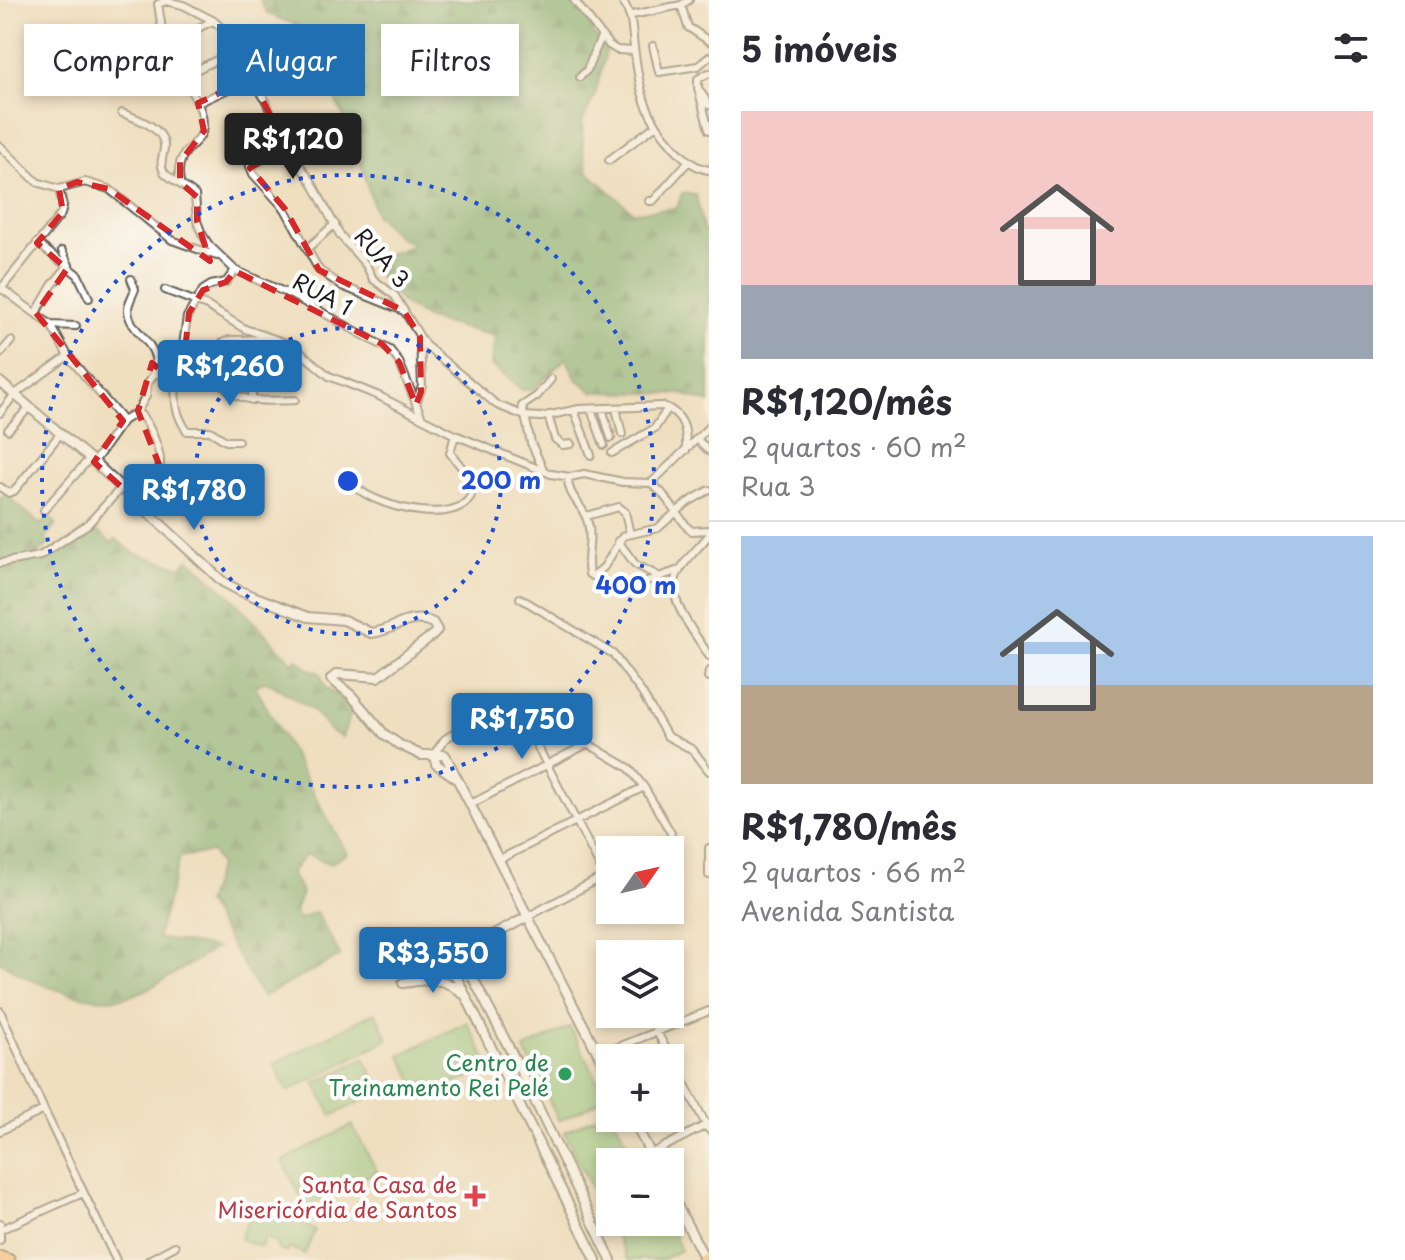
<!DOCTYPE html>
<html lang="pt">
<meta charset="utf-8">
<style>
body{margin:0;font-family:"Playpen Sans",sans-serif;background:#f7f7f7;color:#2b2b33;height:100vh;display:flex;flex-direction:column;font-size:30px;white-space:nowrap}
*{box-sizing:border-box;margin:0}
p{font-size:26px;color:#7c7c81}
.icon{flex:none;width:44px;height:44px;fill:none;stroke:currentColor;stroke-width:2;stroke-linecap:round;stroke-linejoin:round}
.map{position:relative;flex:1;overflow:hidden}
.panel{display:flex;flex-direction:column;background:#fff;width:696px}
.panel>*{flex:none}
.hud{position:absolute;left:24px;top:24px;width:564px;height:72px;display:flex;gap:16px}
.needle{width:52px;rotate:56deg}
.tools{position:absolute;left:596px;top:836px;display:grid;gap:16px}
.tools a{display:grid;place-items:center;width:88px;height:88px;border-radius:0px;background:#fff;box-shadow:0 4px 12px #0003;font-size:40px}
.price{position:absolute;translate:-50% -68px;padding:0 18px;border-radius:8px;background:#1f6fb2;color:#fff;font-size:26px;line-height:52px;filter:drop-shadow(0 2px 4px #0008)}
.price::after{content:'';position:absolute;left:50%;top:48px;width:24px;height:18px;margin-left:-12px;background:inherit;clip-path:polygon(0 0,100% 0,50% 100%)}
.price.current{background:#222;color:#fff}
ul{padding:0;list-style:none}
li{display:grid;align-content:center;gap:16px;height:424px;padding:0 32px}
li+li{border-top:2px solid #e1e1e2}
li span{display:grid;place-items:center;height:248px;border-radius:0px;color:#555}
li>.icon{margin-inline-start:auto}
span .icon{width:144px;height:144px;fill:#fffc;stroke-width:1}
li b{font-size:34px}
h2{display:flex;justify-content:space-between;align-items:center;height:96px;padding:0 32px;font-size:34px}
.chip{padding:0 28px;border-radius:0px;background:#fff;box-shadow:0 4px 12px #0003;font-size:28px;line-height:72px}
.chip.current{background:#1f6fb2;color:#fff}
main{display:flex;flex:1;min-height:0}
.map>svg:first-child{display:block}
.forest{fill:url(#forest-firs);stroke:#456444;stroke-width:2}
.park{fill:#88c67d;stroke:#52714c;stroke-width:2}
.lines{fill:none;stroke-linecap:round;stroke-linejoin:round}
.minor-casing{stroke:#666055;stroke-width:10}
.tertiary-casing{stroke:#666055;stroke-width:12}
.primary-casing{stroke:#666055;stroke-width:14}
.minor{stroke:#fff;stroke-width:6}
.tertiary{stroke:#fff;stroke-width:8}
.primary{stroke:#ffbb71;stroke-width:10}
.marked{fill:none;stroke:#d62828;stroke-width:6;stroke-dasharray:16 10;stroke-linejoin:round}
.ring{fill:none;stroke:#1d4ed8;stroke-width:4;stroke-dasharray:4 8}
.leisure-dot{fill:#2e9e5b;stroke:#fff;stroke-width:3}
.health-dot{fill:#e0444e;stroke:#fff;stroke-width:3}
.labels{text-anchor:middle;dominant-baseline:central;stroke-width:8;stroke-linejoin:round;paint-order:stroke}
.street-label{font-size:22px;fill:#1c1c1c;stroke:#fff}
.leisure-label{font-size:22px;fill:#27864d;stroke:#fff;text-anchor:end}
.health-label{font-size:22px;fill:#be3a42;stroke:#fff;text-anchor:end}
.centre{fill:#1d4ed8;stroke:#fff;stroke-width:4}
.ring-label{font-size:24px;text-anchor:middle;font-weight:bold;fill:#1d4ed8;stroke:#fff;stroke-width:8;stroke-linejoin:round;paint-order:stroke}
</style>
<main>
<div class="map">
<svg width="709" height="1260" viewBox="0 0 709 1260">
<defs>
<pattern id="forest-firs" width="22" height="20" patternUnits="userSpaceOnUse" patternTransform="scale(2)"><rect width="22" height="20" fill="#6eab6c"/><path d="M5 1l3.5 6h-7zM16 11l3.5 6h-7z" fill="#5a8a58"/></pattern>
</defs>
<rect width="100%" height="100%" fill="#fff"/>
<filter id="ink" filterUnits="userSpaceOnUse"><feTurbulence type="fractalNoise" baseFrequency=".0125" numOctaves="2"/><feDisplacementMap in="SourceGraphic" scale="16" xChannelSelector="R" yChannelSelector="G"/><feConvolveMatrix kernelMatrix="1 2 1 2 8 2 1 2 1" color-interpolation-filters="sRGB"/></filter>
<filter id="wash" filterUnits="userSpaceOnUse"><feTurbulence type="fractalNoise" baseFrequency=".006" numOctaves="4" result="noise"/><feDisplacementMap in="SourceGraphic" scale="32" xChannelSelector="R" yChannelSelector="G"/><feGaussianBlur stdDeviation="1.8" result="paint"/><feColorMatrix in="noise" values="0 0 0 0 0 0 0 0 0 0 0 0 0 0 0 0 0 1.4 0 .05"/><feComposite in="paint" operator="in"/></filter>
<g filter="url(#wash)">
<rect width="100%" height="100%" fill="#efdfbf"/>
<!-- forest -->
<path class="forest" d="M260,0H580L593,34L607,48L595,95L583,120V149L588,172L633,212L677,208L682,193L696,195L703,229L709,235V403L682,394L593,392L576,378L566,358L534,389L522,390L491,365L495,336L428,319L402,303L378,275L389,254L411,246V242L398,237L376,215L350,128L321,74L343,45V26L313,31L267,14Z
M6,495L41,525L49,517L57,524L45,538L49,544L33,558L17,565C44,559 69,544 91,526L111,543L116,539L134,553L181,567L189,559L227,593L293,663L297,659L307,668L320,673L325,687L353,707L342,737L330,731L312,709L266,681L255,686L347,854L330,864L306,854L291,873L302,893L295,912L299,919L316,912L341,956L262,997L206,903L219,865L212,852L180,857L157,938L216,948C191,963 167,980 141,992C98,1011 36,986 0,962V497Z"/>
<!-- park -->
<path class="park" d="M375,1012L388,1039L288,1092L274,1064Z
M467,1022L490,1067L423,1099L400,1055Z
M570,1027L606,1098L559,1121L524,1049Z
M364,1058L381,1091L332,1116L315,1083Z
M610,1110V1118H614L637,1162H610V1190L596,1197L564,1132Z
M352,1125L377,1171L306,1208L283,1161Z
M610,1197V1222H667L681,1250L661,1260H628L599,1202Z
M254,1204L315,1230L305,1254L290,1248L287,1253L277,1249L278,1244L265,1238L261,1247L240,1239Z"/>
</g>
<g filter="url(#ink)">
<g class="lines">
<!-- minor casing -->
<g class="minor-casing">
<path id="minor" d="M574,0L609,45L617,50L634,51
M622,0C635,20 631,32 635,54C640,93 646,117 673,146C683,157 694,168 709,170
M681,5L688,27L709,41
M632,15L681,5L689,0
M653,46L659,72L698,66L709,57
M169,57C180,41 196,27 214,21
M709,73L698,79V88L709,105
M181,77L238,50
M580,77L587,70L601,37
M698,88L709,130
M198,103L252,78
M122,113C136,118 166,128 164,148C163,157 159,163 164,172C167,177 187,188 195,195L197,221L202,234L209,245L235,270L291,295L390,350L399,362L422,418
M234,121L253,174L285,209L319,270L342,286L404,311
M0,146L37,182L59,189L85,182L109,189L172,240L217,256
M609,160L655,126
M250,167L285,146
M180,182C173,148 202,146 203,127C204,98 177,78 168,53C162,38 161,20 158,4L166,1L183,5L214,21L226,32L266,101L281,139L311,181L340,235L366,265L373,279L395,296L425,345L497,405L525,416L541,417L579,409L663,406C684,414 687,430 686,450
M649,201H653L689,161
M37,243L78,275L89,298
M307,249L335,224
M235,270L226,282L211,285L203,290L187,317L182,352L183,377L176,383C174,402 176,415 187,431H210L226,441H238
M131,279L135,289C133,295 129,301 128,308C127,334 164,342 154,374
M1,288L51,325L68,356L123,421
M0,290L61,214L63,206L59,189
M165,290L207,306L245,329L292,345L329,376L379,396L455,435L551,474L570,477L584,474L623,482L651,483L662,493L688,528L692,531L709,530
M36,313L53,284L69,265L62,251
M51,325L76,326
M270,339L229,340L222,343C217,353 216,365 219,376C230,406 270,401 295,400
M0,354L11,341
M221,355L252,377L294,376
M222,355L284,353
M252,400V377
M416,404L422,386L420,337
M602,408L611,438
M616,408L622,434
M591,409L604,445
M574,410L591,455
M0,413L15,394L68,356
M524,415L522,406L537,396L551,379
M548,415L555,439L563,445L571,444
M525,416L531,443L543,469
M8,430L30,407
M697,439L709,451
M612,453L655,428L668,408
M94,462L123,421L137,412L146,396L148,383L154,374H165L176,383
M568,477C567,497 584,505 588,523C593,540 585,557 589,574L593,576L604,567L623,536L658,528L687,503L709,490
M651,483L709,427
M355,486C376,508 468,530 473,488L467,474L450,453L455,435
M0,487L9,493L14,491L61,433
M137,501C144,491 155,480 159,469C164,456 149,420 137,412
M44,510L90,458
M586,516L619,507L625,512L630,534
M709,535C699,548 684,560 677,575C665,600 697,635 709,656
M618,541L635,564L658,576
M0,563L40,556L88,524L122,487
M618,591L679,570
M520,598L613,654L642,693L667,736L693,750L709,771
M708,677L709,671
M520,713L605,876
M434,754L445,739L461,729L520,713L540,712L575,736L629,768L644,787L671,833L670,840L652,850
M471,804L587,744
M709,848V875
M498,860L644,787
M527,917L610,873
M0,1011L44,1110L116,1260
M656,1030L709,1130
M598,1055L709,1011
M0,1131L44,1110
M650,1154L708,1124
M0,1223V1240
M2,1229L83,1193
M149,1260L175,1246"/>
</g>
<!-- tertiary casing -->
<g class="tertiary-casing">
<path id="tertiary" d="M0,382L94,462L223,582L240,591L308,617L344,620L371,633C394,631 409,612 433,623L437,630L434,634L378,677L337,674L331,679L351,695L384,734L400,745L421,755H445L610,1077
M434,754L436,764L456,778
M527,917L448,960L596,1260
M460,953L517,1063L611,1260
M403,983C426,980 443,975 461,993
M632,1118L655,1162
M670,1192L705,1259"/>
</g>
<!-- primary casing -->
<g class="primary-casing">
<path id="primary" d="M0,1257L9,1260
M703,1260L709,1256"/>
</g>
<!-- minor -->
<use href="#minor" class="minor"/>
<!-- tertiary -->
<use href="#tertiary" class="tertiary"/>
<!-- primary -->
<use href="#primary" class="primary"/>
</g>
</g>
<!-- marked area -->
<path d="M0 0H709V1260H0ZM252,78L285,146L250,168L285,209L319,270L404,311L420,337L421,392L416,405L399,362L382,344L235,271L226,282L203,290L189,313L182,379L176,383L152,363L138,411L160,467L137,501L94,462L123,421L36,313L67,269L37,243L63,212L59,189L77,182L109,189L210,261L197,221V197L180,182V162L204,131L198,103Z" fill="#efdfbf" fill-opacity=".55" fill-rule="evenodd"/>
<path class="marked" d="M252,78L285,146L250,168L285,209L319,270L404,311L420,337L421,392L416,405L399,362L382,344L235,271L226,282L203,290L189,313L182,379L176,383L152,363L138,411L160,467L137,501L94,462L123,421L36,313L67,269L37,243L63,212L59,189L77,182L109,189L210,261L197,221V197L180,182V162L204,131L198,103Z"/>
<!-- distance rings -->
<g class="ring">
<circle cx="348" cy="481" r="153"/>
<circle cx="348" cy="481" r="306"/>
</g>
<!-- markers -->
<circle class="leisure-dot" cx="565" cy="1074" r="8"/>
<path class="health-dot" d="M471 1184h8v8h8v8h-8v8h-8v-8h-8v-8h8z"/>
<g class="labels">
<!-- street labels -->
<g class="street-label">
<text transform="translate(383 257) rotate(49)">RUA 3</text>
<text transform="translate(323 293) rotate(28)">RUA 1</text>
</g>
<!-- leisure labels -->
<g class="leisure-label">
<text x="549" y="1061">Centro de<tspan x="549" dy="25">Treinamento Rei Pelé</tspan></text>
</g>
<!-- health labels -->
<g class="health-label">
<text x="457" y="1183">Santa Casa de<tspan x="457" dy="25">Misericórdia de Santos</tspan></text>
</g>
</g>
<circle cx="348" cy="481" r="12" class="centre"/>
<g class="ring-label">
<text x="501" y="489">200 m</text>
<text x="636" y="594">400 m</text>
</g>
</svg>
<div class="tools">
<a><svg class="needle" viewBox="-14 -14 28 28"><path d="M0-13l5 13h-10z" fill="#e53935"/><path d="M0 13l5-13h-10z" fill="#7c7c81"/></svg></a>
<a><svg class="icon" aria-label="layers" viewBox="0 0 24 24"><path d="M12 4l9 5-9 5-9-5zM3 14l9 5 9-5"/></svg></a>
<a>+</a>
<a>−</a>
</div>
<b class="price current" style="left:293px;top:181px">R$1,120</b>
<b class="price" style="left:230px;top:408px">R$1,260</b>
<b class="price" style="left:194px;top:532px">R$1,780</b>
<b class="price" style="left:522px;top:761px">R$1,750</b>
<b class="price" style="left:433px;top:995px">R$3,550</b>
<div class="hud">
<a class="chip">Comprar</a>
<a class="chip current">Alugar</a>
<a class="chip">Filtros</a>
</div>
</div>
<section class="panel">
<h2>5 imóveis<svg class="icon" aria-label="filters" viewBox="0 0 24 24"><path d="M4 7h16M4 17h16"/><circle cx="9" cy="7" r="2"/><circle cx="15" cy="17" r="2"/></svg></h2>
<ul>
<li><span style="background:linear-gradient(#f6c9c9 70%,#9aa5b1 0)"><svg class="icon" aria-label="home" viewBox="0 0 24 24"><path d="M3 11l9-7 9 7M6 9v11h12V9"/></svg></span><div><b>R$1,120/mês</b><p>2 quartos · 60 m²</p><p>Rua 3</p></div></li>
<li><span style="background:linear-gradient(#a9c7e8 60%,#b9a48a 0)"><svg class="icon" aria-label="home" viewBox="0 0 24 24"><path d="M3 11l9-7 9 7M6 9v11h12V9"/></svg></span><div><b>R$1,780/mês</b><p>2 quartos · 66 m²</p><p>Avenida Santista</p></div></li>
</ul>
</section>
</main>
